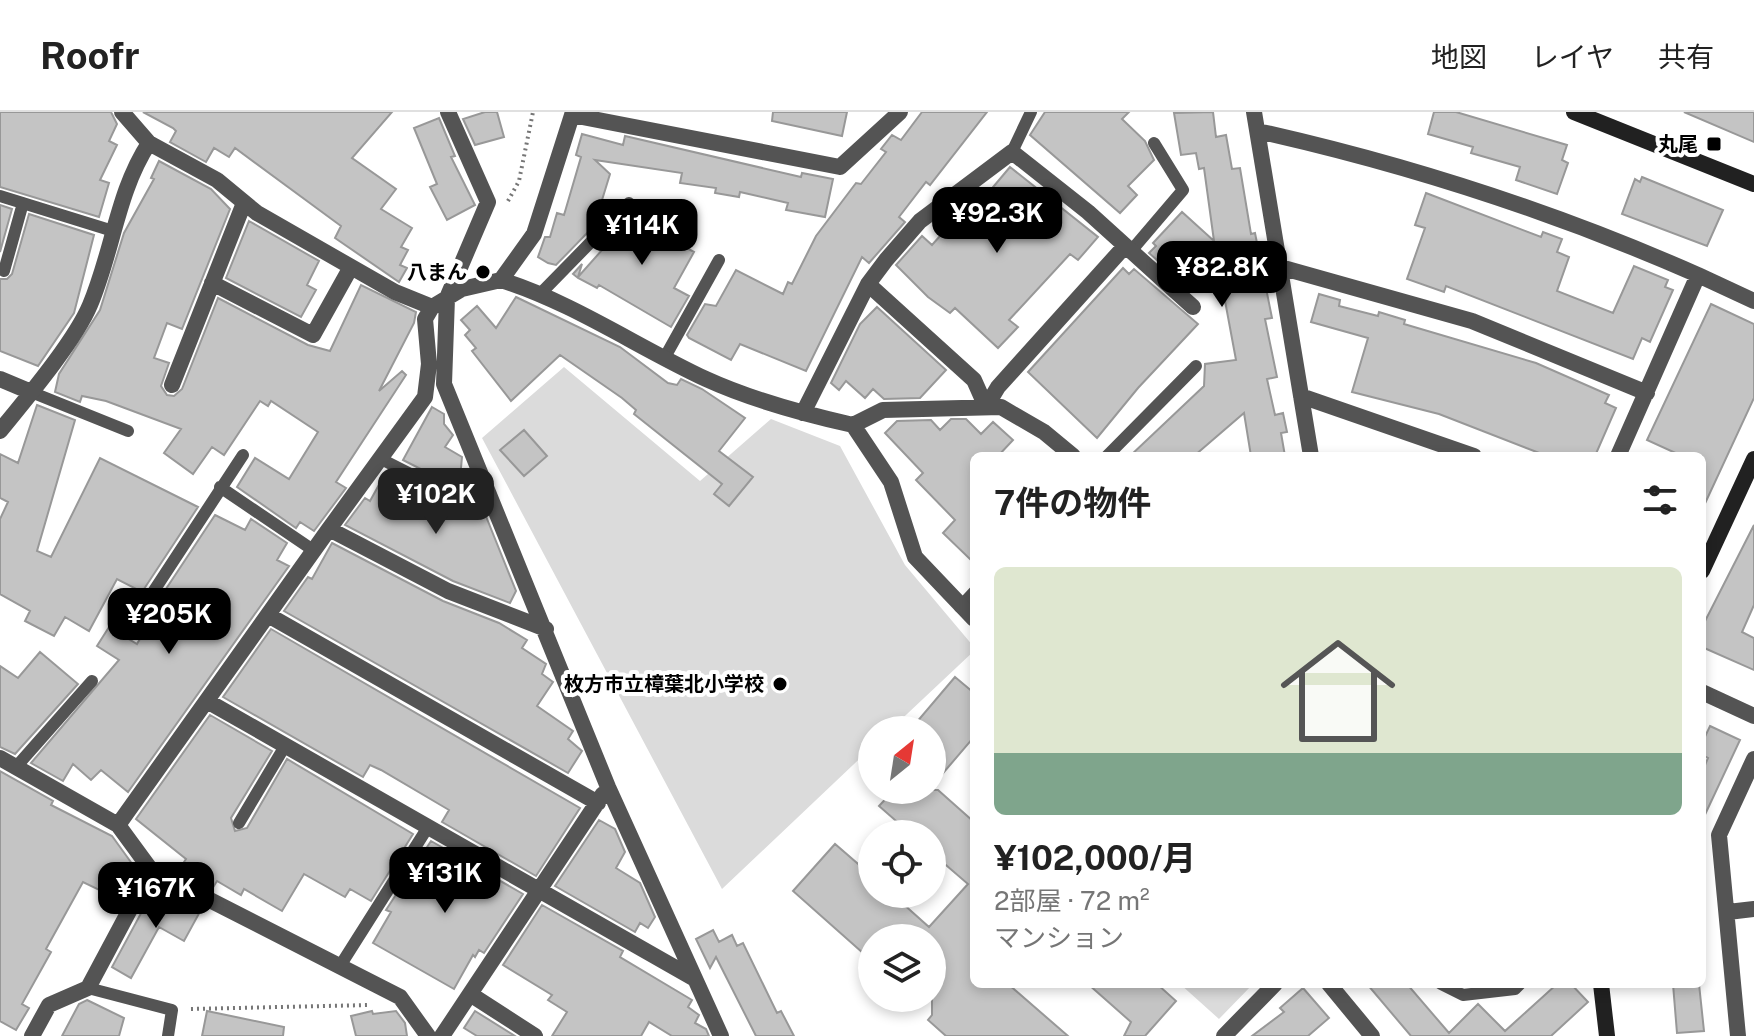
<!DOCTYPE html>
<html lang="ja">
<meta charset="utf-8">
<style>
body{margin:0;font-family:"Public Sans","Noto Sans JP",sans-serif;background:#f6f6f6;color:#222;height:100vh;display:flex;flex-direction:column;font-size:30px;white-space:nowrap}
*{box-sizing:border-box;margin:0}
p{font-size:26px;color:#767676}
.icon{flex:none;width:44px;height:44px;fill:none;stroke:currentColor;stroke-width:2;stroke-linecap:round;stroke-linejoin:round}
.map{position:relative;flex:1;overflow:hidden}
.drawer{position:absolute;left:970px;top:340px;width:736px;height:536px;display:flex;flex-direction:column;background:#fff;border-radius:12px;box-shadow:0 4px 12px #0003}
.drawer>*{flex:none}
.needle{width:52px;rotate:30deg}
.buttons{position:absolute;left:858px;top:604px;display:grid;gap:16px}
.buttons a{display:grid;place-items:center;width:88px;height:88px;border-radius:50%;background:#fff;box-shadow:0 4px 12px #0003;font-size:40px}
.price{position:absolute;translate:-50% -68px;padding:0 18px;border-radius:16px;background:#000;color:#fff;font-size:26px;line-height:52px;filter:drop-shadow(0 2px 4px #0008)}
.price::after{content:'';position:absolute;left:50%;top:48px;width:24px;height:18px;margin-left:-12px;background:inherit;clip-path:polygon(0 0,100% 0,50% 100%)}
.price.on{background:#222;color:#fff}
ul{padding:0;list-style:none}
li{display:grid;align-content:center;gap:16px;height:424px;padding:0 24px}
li span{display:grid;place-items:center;height:248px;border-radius:12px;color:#555}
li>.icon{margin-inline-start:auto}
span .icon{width:144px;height:144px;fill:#fffc;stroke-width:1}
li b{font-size:34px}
h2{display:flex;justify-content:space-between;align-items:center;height:96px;padding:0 24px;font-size:34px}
header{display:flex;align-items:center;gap:48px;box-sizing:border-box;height:112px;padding:0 40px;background:#fff;border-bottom:2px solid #e0e0e0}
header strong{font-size:38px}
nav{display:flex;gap:44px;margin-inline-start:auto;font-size:28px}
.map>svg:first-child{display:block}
.green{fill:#dbdbdb}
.building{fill:#c4c4c4;stroke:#989898;stroke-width:2}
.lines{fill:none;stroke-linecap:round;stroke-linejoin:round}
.path{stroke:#767676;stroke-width:4;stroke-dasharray:2 4;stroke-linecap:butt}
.lane{stroke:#545454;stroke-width:12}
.street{stroke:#545454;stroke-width:16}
.secondary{stroke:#212121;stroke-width:16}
.poi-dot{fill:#000;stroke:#fff;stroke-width:3}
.labels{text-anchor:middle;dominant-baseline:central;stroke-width:8;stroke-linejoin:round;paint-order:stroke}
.poi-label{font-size:20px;font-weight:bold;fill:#000;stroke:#fff;text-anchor:end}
</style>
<header>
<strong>Roofr</strong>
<nav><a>地図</a><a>レイヤ</a><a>共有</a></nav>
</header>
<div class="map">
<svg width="1754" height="924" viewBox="0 0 1754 924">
<rect width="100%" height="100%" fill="#fff"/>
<!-- green -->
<path class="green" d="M564,255L700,369L771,307L840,334L905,453L974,535V539L890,618H872V635L722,777L482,326Z
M1180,872H1253L1219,907Z"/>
<!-- building -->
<path class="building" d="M0,0H111L117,12L109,29L117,33L100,68L109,71L99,105L0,75Z
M143,0H392L352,46L396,77L381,97L412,116L401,135L408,138L400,153L407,156L399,170L335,126L341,114L235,36L229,45L214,36L206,50L170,30L176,19L173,16Z
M485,0H497L504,25L475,33L463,7Z
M773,0H847L842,24L772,9Z
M922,0H987L930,73L926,70L899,105L905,110L869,151L862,145L806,259L740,232L731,248L689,226L687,223L705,192L716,194L736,158L783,182L788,170L792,172L816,124L856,71L861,72L886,40L881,37L892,23L901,28Z
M1045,0H1129L1122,7L1145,29L1154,48L1128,74L1137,83L1120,101L1030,23Z
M1213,0L1216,25L1226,23L1232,57L1240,56L1251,122L1255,121L1272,206L1265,207L1277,265L1267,267L1275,303L1283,301L1287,320L1281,321L1285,344H1251L1244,301L1194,344H1130L1204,274L1205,252L1236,248L1215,135L1182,170L1149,141L1156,134L1153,131L1182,100L1214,129L1204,56L1199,57L1196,41L1181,43L1174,1Z
M1434,0H1456L1567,33L1562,48L1568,51L1557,82L1516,68L1520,55L1471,41L1473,35L1428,22Z
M1684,0H1754V30Z
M439,6L455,44L451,45L475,93L447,108L430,75L437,72L414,16Z
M582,22L623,33L625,24L801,65L802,61L833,67L825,105L786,98L788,91L740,80L739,85L715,81L716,76L680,71L682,61L595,48L610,62L594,114L556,153L548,151L538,145L545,125H550L557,101L564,103L581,45L576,43Z
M159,49L211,77L230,97L182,217L167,211L154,246L169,251L161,274L167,283L174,284L182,277L218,186L308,233L330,239L361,173L416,200L414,211L379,279L402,259L406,263L336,370L346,376L314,419L300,410L296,416L237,375L255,346L289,367L318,320L271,289L268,294L260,289L224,343L212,335L193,362L164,341L181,317L106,289L82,284L80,290L55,280L59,262L100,198L124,121L154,67L151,66Z
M1010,55L1098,125L1078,148L1070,142L1009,208L1018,215L998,236L955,196L950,201L928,185L896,153L922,124L932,133L972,88L978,93Z
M1642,65L1723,98L1707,134L1622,102L1635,67L1640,70Z
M1426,81L1541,125L1543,120L1562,127L1557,140L1569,145L1557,179L1613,201L1634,154L1668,168L1665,175L1673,178L1650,230L1642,226L1633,247L1446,174L1444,180L1407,167L1425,116L1415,113Z
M643,92L664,110L656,119L694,140L674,176L689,184L671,215L599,173L597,176L578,166L573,162L582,152L578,165Z
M0,93L12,97L0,140Z
M29,102L94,123L74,201L38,254L0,239V167H7L12,162Z
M249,109L319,149L307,173L316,178L301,205L226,166Z
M1123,156L1129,162L1134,157L1198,212L1138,276L1097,326L1028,260Z
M1319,182L1340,188L1339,194L1378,204L1379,200L1405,208L1404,212L1536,251L1609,283L1605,291L1616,296L1595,344H1547L1439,302L1352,280L1368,226L1311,210Z
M516,185L620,235L668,271L677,273L681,267L702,277L745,306L719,339L753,365L729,394L714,382L722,372L634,302L636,298L622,286L560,243L511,289L472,239L476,236L465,223L470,218L461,208L477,194L496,216Z
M1711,192L1754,212V286L1702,398V344H1682L1647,328Z
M877,195L946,258L920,286L884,287L873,277L865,286L846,269L839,278L831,271L860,212Z
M37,293L75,308L37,439L51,445L100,346L198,395L142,480L117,467L89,519L65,505L54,524L25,509L30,499L0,482V407L8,390L0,386V342L18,351Z
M432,295L444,302V312L453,323L445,335L462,345L461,356L468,360L472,371L465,383L460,377L403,348Z
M951,307H966L981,322L993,310L1013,328L998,344H974V451L943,421L955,408L916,368L923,361L885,321L897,309L931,308L940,318Z
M524,318L547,344L524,364L500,338Z
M386,360L452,393L464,388L483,397L516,479L510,491L453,469L345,413L365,386L370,389Z
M215,403L245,418L251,407L287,431L277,448L289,454L128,680L101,658L91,668L73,652L63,669L31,651L119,548L97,534L109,515L137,532L161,490L158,489Z
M1754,413V493L1742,520L1754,526V558L1702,535V515Z
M332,431L443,489L499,511L527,528L522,536L546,552L542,562L553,570L537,594L573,619L568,627L582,639L568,661L284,499L308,465L312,467Z
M271,517L580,696L536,764L442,710L449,698L381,658L370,653L363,665L223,585Z
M40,540L78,572L15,642L0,635V554L18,566Z
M955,565L974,581V625L932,674V618H910Z
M210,603L272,639L231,706L235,719L247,716L287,647L413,722L371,789L350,777L345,785L304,762L282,799L244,777L241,783L217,769L212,777L179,760L196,766L198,763L184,750L186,747L136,707Z
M1710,614L1740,628L1702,709V660L1708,646L1702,643V631Z
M0,659L53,689L51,693L112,724L133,753L118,787L83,770L46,837L51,840L22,892L29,896L16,918L0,909Z
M894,678H938L974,710V872H1008L1068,924H946L928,908L932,903V826H872V849L793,779L835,732L872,764V782H892L929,815L968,772L932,741V722H911L879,694Z
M599,708L615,717L625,740L616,756L640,771L655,805L648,816L640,811L635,820L555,774Z
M431,729L523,782L484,841L479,838L475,845L473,843L454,877L373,831L391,800L386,798Z
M168,779L202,796L184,829L159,815L131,866L112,855L146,792L158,798Z
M542,793L623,839L620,845L692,888L688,895L699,903L695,911L706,917L709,924H672L649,910L641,924H552L567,900L548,888L552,883L503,853Z
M713,818L719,830L732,823L737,834L743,831L777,901L781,899L794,924H756L716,845L710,856L696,827Z
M1088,872H1157L1176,889L1145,924H1124L1131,910Z
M1367,872H1407L1449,921L1478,892L1505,919L1557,872H1571L1588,890L1551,924H1411Z
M1673,872H1699L1704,919L1677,921Z
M1303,876L1329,906L1308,924H1252L1284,900L1280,896Z
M87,888L124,906L119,924H62L79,892Z
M207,899L284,915L283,924H202Z
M372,899L373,902L396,899L405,911L407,924H356L351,904Z
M475,899L515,924H477L464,916Z"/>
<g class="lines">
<!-- path -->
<path class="path" d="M508,89L519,69L533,0
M191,897L370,893"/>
<!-- lane -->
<path class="lane" d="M1012,40L1031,0
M0,84L113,119
M1131,139L1183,78L1154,31
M4,159L23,91
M542,180L629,91
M665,245L719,148
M31,280L128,319
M1107,344L1196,254
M381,347L456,385
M220,375L313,438
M960,495L974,480
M136,506L243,343
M16,655L92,569
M239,711L285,634
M340,854L428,715
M1441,872L1463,883L1515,877L1520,872
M88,876L172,898L168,924"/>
<!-- street -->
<path class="street" d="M122,0L149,31L217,68L257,101L395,180L432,195L447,186L488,90L448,0
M573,0L534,122L501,168L462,177L447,186L444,272L608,675L721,924
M1254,0L1311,344
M572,3L840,55L900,0
M1258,19C1410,53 1555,100 1698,163
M1280,155L1472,209L1647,281
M501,168C574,191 637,235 706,267C752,288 804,302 853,313L891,370L915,445L974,507
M212,171L313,223L351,155
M868,172L974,268L986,295
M0,267L31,280
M172,273L244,91
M1301,284L1474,344
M986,295L998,275L1125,134
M803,301L868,172L886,148L920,109L1012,40L1088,100L1193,195
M853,313L883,298L1001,295L1044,320L1073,344
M0,319C26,287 75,229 90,193C113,139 117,80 149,31
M1618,344L1698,163L1754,189
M329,417L425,285L429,252L425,207L432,195
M268,503L598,691
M1702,580L1754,604
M207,589L695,867
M0,646L118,713L151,758L88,876L49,893L32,924
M118,713L329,417L448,479L546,517
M151,758L400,885L428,924
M1728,800L1754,797
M1329,872L1372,924
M470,882L535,924
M442,924L603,682
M1224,924L1275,872
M1738,924L1719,723L1754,647"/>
<!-- secondary -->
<path class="secondary" d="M1574,0L1754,72
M1702,459L1754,347
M1601,872L1607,924"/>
</g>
<!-- markers -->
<g class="poi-dot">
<rect x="1706" y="24" width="16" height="16" rx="4"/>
<circle cx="483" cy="160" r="8"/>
<circle cx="780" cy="572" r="8"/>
</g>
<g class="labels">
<!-- poi labels -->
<g class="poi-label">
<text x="1698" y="32">丸尾</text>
<text x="467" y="160">八まん</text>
<text x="764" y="572">枚方市立樟葉北小学校</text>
</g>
</g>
</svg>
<div class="buttons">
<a><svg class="needle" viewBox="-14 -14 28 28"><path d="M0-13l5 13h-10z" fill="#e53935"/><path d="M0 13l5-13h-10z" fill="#767676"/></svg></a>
<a><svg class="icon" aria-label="locate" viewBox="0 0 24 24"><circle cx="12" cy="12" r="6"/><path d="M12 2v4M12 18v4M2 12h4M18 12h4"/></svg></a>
<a><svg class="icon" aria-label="layers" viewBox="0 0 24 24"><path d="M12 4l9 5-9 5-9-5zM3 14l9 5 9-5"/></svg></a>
</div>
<b class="price" style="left:997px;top:143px">¥92.3K</b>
<b class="price" style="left:642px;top:155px">¥114K</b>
<b class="price" style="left:1222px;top:197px">¥82.8K</b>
<b class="price on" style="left:436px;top:424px">¥102K</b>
<b class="price" style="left:169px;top:544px">¥205K</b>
<b class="price" style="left:445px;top:803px">¥131K</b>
<b class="price" style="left:156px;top:818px">¥167K</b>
<section class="drawer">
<h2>7件の物件<svg class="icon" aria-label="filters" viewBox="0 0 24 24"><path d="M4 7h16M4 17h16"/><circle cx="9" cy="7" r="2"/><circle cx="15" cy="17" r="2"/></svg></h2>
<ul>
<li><span style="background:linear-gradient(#dfe7d0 75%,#7fa58c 0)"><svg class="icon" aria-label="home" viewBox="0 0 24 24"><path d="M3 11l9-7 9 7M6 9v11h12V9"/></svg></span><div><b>¥102,000/月</b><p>2部屋 · 72 m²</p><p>マンション</p></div></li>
</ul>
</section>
</div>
